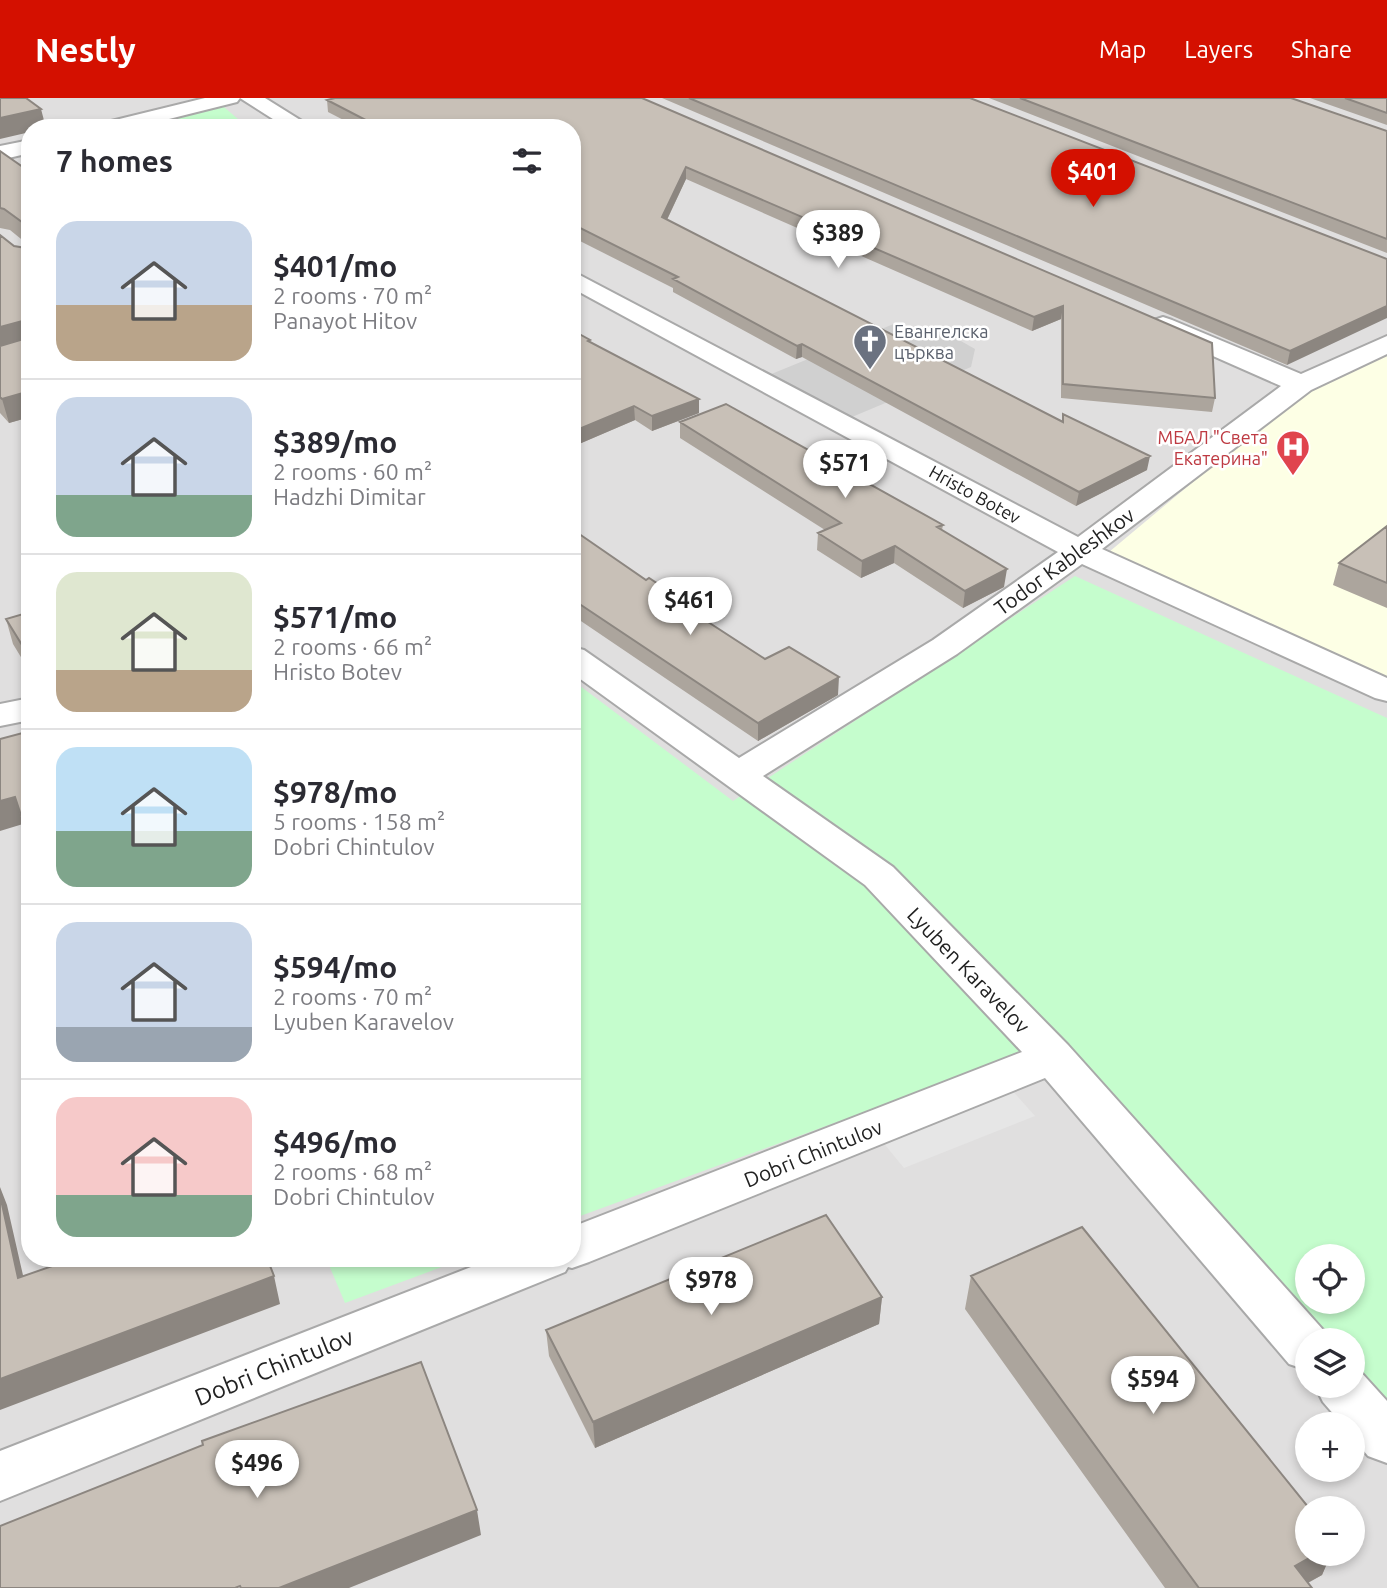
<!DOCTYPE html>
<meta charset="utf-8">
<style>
body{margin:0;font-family:Ubuntu,sans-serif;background:#f2f2f3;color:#2b2b33;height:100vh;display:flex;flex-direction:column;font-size:26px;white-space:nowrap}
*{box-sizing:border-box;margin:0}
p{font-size:23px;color:#7c7c81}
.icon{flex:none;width:38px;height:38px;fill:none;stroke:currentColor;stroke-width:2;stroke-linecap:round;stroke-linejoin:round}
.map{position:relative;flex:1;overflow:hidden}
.panel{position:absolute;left:21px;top:21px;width:560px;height:1148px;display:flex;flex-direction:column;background:#fff;border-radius:28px;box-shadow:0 4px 10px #0003}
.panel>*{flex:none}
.controls{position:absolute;left:1295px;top:1146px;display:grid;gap:14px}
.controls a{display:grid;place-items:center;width:70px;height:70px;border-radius:50%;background:#fff;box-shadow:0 4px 10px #0003;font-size:35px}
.price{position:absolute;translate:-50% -60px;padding:0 16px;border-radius:24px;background:#fff;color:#222;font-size:23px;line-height:46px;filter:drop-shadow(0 2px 4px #0008)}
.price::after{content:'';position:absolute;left:50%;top:42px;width:21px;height:16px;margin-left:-10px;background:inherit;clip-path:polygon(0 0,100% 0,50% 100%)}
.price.selected{background:#d41000;color:#fff}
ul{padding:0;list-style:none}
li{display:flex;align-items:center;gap:21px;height:175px;padding:0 35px}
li+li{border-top:2px solid #e1e1e2}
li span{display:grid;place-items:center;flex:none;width:196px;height:140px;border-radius:21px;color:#555}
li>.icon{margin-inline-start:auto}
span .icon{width:84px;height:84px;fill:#fffc;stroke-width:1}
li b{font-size:30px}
h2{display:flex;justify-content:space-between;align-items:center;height:84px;padding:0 35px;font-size:30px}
header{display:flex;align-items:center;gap:42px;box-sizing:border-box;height:98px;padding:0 35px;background:#d41000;color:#fff}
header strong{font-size:33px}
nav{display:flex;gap:38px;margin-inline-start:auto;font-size:24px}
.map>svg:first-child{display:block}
.residential{fill:#e0dfdf;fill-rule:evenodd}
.education{fill:#fdffe5}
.religious{fill:#d0d0d0}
.park{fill:#c5fdcd;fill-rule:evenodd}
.parking{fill:#e6e6e6}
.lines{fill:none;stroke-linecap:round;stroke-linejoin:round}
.street-casing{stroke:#a9a9a9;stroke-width:4}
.street{fill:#fff;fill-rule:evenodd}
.wall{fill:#aca59d}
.shaded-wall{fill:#8c8680}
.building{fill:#c8c0b7;stroke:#8c8680;stroke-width:2}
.labels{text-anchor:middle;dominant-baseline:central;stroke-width:5;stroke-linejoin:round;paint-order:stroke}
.far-worship-label{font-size:18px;fill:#5b616d;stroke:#fff;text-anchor:start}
.far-health-label{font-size:18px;fill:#be3a42;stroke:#fff;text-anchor:end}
.far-street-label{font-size:18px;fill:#222;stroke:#fff}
.street-label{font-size:21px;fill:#222;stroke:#fff}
.near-street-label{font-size:24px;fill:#222;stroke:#fff}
</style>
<header>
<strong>Nestly</strong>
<nav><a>Map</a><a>Layers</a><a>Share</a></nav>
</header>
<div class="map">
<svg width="1387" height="1490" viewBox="0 0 1387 1490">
<rect width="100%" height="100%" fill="#f2f0e8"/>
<!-- residential -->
<path class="residential" d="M0,0H1387V1490H0ZM30,30H572V1160H30ZM1307,1158H1353V1204H1307ZM1307,1242H1353V1288H1307ZM1307,1326H1353V1372H1307ZM1307,1410H1353V1456H1307Z"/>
<!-- education -->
<path class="education" d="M1387,252V584L1103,459L1296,298Z"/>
<!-- religious -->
<path class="religious" d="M896,225L926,241L945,234L975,251L971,269L852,319L769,277Z"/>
<!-- park -->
<path class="park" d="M217,3L246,28L107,30Z
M1075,478L1387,620V1311L1353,1271V1242H1328L1064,941L572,1121V582L733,703ZM1307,1158H1353V1204H1307Z
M326,1160H466L345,1205Z"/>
<!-- parking -->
<path class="parking" d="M1001,980L1035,1018L904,1070L872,1031Z"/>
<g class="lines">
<!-- street casing -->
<g class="street-casing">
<path id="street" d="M205,0H265L313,30H287L240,0L237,4L133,30H96L99,26Z
M30,42V55L0,62V48Z
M572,173L1078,439L1281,288L1154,232L1150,227L1154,222L1163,219L1172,222L1301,276L1387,238V256L1311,292L1102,451L1387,580V603L1375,600L1082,466L957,556L763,678L893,769L1068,947L1325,1234L1329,1242H1307V1272L1289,1266L1045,980L589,1164L572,1170L568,1169L565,1174L0,1403V1353L494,1160H572V1129L1022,954L865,787L572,575V549L584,552L739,660L933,542L1058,454L572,190Z
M30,600V622L0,628V606Z
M1353,1270L1359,1272L1387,1303V1365L1368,1358L1353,1340V1326H1342L1323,1304L1315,1288H1353Z"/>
</g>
<!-- street -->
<use href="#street" class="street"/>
</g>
<!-- wall -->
<path class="wall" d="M642,0L1212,245L1215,300L1212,314L1061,300V221L1032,233L686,81L667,122L1062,323L1063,316L1147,372L1076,408L802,259L796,261L673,194V190L572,139V30H359L328,14L327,2Z
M662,0H970L1387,161L1287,267Z
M989,0H1291L1387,33V155Z
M1310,0H1387V27Z
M0,53L30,74V319L9,325L0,315V137L14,148L26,150V145L10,132L0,130Z
M572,232L590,242V244L699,315L652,333L635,322L572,349Z
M680,324L943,427L942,432L1004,489L963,510L894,465L861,480L817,452L818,435L825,432L680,340Z
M1387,428V510L1333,487L1339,465Z
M572,431L646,482L690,507V513L765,561L838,597L758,643L572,517Z
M30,514V574L13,546L6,521Z
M971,1178L1307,1456H1331L1322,1477L1308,1485L1312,1490H1165L965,1211Z
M882,1199L879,1226L595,1350L549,1258L546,1232Z"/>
<!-- shaded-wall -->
<path class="shaded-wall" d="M41,11L46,30H30V34L0,41V20Z
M686,69V81L662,132V119Z
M1063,208L1061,221L1032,233L1034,219Z
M1387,208V220L1287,267L1290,253Z
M26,222L30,245L0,253V229Z
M802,246V259L796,261L797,248Z
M30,293V319L9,325L2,301Z
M699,301V315L652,333V318Z
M634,308L635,322L572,349V334Z
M1150,358L1147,372L1076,408L1079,394Z
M895,448L894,465L861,480L862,463Z
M1007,471L1004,489L963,510L965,493Z
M839,579L838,597L758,643V625Z
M15,699L23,726L0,733V703Z
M0,1089L7,1107L30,1208L18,1180L0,1097Z
M274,1178L280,1206L0,1312V1281Z
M882,1199L879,1226L595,1350L593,1324Z
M477,1412L481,1437L349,1490H279Z
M1316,1456H1331L1322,1477L1298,1490L1295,1468Z"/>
<!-- building -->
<path class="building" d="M0,0H26L41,11L0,20Z
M335,0H642L1212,245L1215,300L1063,286V208L1034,219L686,69L662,119L1063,324V316L1150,358L1079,394L802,246L797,248L673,181L678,179L572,126V30H381L327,2Z
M689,0H970L1387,161V208L1290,253Z
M1020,0H1291L1387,33V141Z
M1345,0H1387V15Z
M0,53L30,74V293L2,301L0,299V248L27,240L26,222L0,229V137L14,148L26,150V127L4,111L0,110Z
M572,232L590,242L588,243L699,301L652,318L634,308L572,334Z
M726,306L943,427L937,429L1007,471L965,493L895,448L862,463L818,435L841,425L680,324Z
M1387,428V485L1339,465Z
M572,431L646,482L649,480L690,507L685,509L765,561L789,549L839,579L758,625L572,501Z
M30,514V560L6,521Z
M30,633V745L15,699L0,703V641Z
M0,1097L18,1180L75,1160H267L274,1178L0,1281Z
M826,1117L882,1199L593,1324L546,1232Z
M1082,1129L1309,1410H1307V1456H1316L1295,1468L1312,1490H1199L971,1178Z
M421,1264L477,1412L279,1490H241L240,1488L235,1490H0V1428L203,1347L202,1343Z"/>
<!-- icons -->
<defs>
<g id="church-pin" transform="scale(1.75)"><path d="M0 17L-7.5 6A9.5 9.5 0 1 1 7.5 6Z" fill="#6b7280" stroke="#fff"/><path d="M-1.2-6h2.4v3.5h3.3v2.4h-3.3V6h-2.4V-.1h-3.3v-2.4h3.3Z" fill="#fff"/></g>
<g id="hospital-pin" transform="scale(1.75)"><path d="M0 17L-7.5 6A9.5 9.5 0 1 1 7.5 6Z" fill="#e0444e" stroke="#fff"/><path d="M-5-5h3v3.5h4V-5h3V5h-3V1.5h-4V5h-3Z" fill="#fff"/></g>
</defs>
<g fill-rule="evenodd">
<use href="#church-pin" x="870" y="243"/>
<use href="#hospital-pin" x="1293" y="349"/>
</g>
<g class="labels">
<!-- far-worship labels -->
<g class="far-worship-label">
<text x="894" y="233">Евангелска<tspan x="894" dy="21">църква</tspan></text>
</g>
<!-- far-health labels -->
<g class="far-health-label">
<text x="1268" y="339">МБАЛ "Света<tspan x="1268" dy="21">Екатерина"</tspan></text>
</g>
<!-- far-street labels -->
<g class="far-street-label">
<text transform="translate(975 396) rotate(29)">Hristo Botev</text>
</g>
<!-- street labels -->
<g class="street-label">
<text transform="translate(1064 463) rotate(-36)">Todor Kableshkov</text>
<text transform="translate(969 872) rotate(46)">Lyuben Karavelov</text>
<text transform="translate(813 1055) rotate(-22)">Dobri Chintulov</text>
</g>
<!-- near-street labels -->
<g class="near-street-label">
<text transform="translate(274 1269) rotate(-22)">Dobri Chintulov</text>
</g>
</g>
</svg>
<div class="controls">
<a><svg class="icon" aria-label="locate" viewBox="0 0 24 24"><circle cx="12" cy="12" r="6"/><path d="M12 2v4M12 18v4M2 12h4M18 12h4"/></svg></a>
<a><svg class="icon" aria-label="layers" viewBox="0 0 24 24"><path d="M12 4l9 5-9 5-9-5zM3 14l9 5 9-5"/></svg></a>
<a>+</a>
<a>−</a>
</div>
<b class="price selected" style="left:1093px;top:111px">$401</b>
<b class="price" style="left:838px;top:172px">$389</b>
<b class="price" style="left:845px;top:402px">$571</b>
<b class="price" style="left:690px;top:539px">$461</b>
<b class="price" style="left:711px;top:1219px">$978</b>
<b class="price" style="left:1153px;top:1318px">$594</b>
<b class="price" style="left:257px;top:1402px">$496</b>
<section class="panel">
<h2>7 homes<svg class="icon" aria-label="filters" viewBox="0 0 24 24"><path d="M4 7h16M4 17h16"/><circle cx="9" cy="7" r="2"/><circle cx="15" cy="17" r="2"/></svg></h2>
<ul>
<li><span style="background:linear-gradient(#c9d6e8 60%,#b9a48a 0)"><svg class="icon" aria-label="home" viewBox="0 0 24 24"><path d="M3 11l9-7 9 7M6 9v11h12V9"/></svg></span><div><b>$401/mo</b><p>2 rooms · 70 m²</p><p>Panayot Hitov</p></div></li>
<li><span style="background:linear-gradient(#c9d6e8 70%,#7fa58c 0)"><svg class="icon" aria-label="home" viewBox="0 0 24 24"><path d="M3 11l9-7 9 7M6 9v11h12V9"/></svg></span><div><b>$389/mo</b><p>2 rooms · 60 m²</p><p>Hadzhi Dimitar</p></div></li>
<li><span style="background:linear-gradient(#dfe7d0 70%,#b9a48a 0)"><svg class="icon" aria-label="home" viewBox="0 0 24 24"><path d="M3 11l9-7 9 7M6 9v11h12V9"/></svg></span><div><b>$571/mo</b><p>2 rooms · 66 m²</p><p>Hristo Botev</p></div></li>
<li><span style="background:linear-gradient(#bfe0f5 60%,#7fa58c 0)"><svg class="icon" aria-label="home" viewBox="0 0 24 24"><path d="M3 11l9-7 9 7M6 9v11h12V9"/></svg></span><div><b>$978/mo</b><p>5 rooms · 158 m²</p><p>Dobri Chintulov</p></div></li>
<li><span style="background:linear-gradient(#c9d6e8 75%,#9aa5b1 0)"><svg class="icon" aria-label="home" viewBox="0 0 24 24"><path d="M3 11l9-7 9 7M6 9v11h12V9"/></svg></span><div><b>$594/mo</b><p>2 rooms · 70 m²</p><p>Lyuben Karavelov</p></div></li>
<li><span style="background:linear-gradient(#f6c9c9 70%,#7fa58c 0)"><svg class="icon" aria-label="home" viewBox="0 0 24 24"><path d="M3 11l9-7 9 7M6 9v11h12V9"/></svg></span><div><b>$496/mo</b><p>2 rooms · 68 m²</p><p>Dobri Chintulov</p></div></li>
</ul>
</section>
</div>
